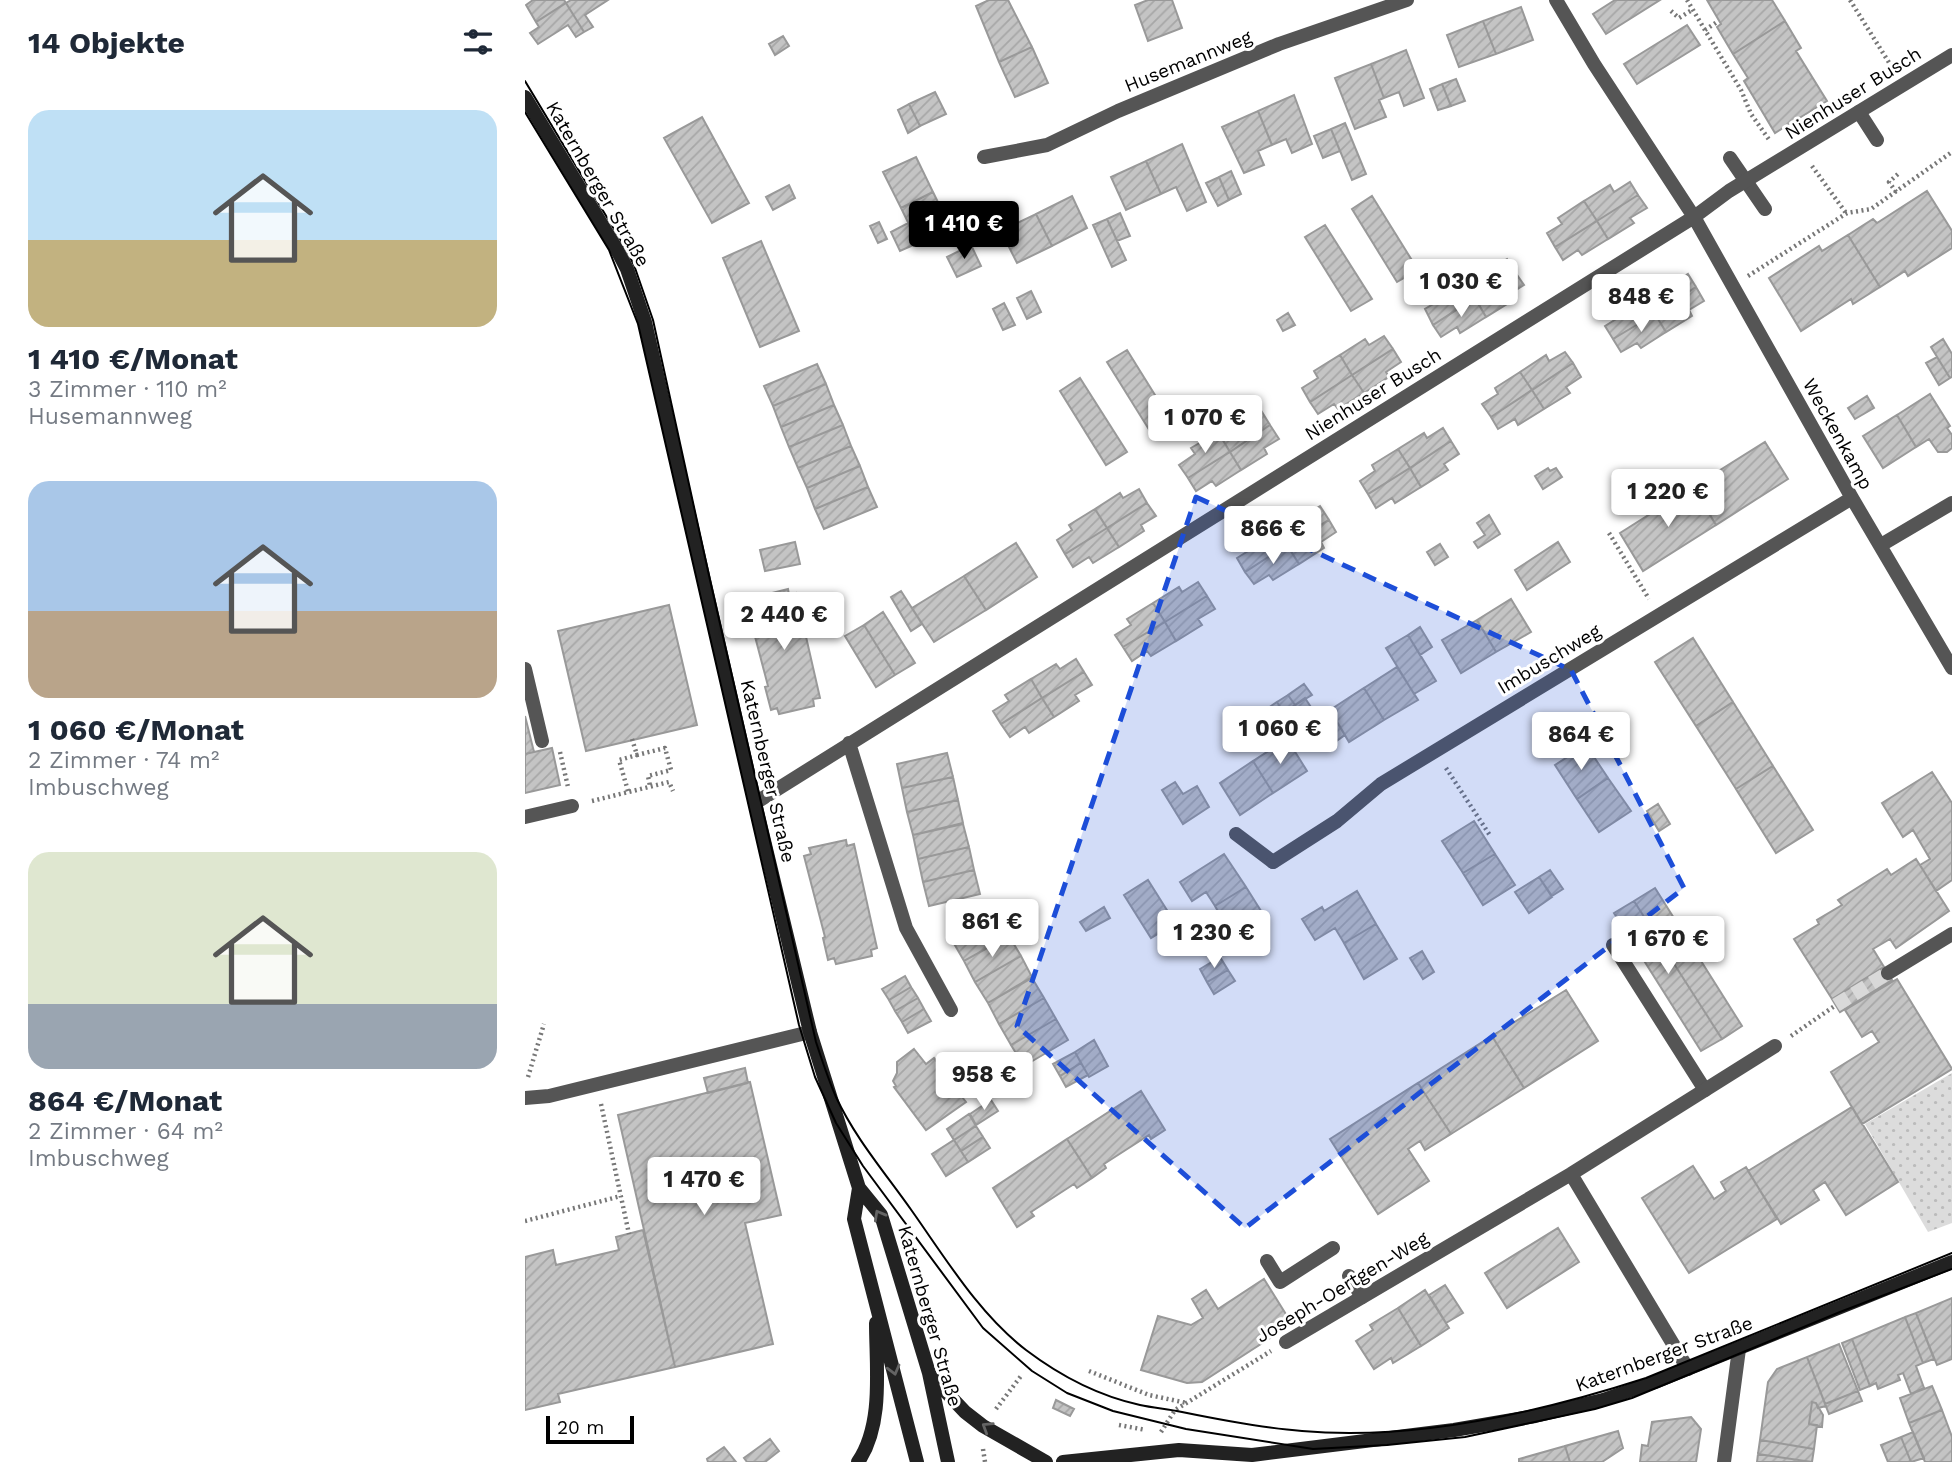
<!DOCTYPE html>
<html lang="de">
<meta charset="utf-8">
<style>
body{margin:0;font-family:"Work Sans",sans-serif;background:#f6f6f7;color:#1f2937;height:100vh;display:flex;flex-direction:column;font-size:26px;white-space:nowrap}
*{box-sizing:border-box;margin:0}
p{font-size:23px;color:#747a83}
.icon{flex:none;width:38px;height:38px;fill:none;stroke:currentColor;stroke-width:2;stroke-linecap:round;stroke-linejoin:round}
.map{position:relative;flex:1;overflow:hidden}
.drawer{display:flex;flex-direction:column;background:#fff;width:525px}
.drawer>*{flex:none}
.scale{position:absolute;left:21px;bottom:18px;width:88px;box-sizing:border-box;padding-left:7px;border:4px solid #000;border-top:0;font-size:19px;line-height:24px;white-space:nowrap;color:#000;-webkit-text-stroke:5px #fff;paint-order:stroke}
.price{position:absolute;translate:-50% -60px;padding:0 16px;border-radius:7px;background:#fff;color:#222;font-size:23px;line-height:46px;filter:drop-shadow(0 2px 4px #0008)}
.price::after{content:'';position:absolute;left:50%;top:42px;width:21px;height:16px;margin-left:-10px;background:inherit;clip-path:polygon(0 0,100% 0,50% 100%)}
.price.selected{background:#000;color:#fff}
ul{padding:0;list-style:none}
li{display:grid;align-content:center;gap:14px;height:371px;padding:0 28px}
li span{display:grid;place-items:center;height:217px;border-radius:21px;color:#555}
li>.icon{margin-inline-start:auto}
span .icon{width:126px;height:126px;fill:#fffc;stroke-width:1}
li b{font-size:30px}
h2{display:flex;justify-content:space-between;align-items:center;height:84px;padding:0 28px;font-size:30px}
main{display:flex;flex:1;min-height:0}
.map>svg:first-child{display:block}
.green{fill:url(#green-dots)}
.building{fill:url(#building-hatch);stroke:#999;stroke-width:2}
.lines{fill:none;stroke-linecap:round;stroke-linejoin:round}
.minor-tunnel{stroke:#d9d9d9;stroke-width:14;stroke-dasharray:14 7;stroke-linecap:butt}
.path{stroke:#777;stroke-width:4.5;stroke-dasharray:2 3.5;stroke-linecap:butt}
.service{stroke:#555;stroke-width:14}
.minor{stroke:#555;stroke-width:14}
.secondary{stroke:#222;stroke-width:14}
.tram{stroke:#000;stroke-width:2}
.oneway{stroke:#646464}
.marked{fill:#1d4ed8;fill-opacity:0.2;stroke:#1d4ed8;stroke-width:5;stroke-dasharray:14 9;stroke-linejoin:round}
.labels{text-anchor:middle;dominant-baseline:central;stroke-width:6;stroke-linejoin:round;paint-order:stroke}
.street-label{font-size:19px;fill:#000;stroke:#fff}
</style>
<main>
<section class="drawer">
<h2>14 Objekte<svg class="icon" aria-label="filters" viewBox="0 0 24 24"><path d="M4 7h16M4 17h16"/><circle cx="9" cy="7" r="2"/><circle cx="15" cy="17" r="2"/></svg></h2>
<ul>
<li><span style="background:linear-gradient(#bfe0f5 60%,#c2b280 0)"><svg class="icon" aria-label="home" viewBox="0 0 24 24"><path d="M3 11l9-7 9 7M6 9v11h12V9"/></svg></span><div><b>1 410 €/Monat</b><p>3 Zimmer · 110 m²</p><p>Husemannweg</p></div></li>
<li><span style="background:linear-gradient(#a9c7e8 60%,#b9a48a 0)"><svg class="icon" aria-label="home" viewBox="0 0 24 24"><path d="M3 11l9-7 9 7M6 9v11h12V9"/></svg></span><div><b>1 060 €/Monat</b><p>2 Zimmer · 74 m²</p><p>Imbuschweg</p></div></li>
<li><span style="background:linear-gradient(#dfe7d0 70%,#9aa5b1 0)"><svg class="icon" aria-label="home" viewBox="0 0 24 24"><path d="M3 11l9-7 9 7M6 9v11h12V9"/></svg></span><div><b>864 €/Monat</b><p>2 Zimmer · 64 m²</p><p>Imbuschweg</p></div></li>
</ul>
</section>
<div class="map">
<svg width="1427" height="1462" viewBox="0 0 1427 1462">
<defs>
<pattern id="green-dots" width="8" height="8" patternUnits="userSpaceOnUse" patternTransform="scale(1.75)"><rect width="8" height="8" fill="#dcdcdc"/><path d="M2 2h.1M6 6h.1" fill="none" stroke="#bbb" stroke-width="1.8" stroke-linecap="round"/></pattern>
<pattern id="building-hatch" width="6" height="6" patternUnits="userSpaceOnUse" patternTransform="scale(1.75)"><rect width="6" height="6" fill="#c4c4c4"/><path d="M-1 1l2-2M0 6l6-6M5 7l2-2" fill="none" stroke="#a7a7a7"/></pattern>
</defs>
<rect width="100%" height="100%" fill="#fff"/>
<!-- green -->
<path class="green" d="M1427,1073V1223L1403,1232L1340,1124Z"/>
<!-- building -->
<path class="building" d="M8,0H39L41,3L11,22L1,5Z
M46,0H83L60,15L68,27L59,32L41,3Z
M464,0H483L507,47L474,62L451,6Z
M623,0H647L657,28L623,41L610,5Z
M1090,0H1135L1081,34L1068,14Z
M1182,0H1247L1260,21L1208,54L1192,27L1196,24Z
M41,3L59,32L51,37L43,25L13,44L5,33L14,27L11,22Z
M996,7L1008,40L971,54L958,21Z
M958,21L971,54L934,67L922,35Z
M1260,21L1276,48L1271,51L1302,101L1250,133L1219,81L1223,78L1208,54Z
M1162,25L1175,45L1112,84L1099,64Z
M258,36L264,46L250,55L244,44Z
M507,47L523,83L490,97L474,62Z
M881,50L899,98L879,106L874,92L859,98L846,64Z
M846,64L859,98L854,100L861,117L830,129L810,78Z
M931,79L940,101L926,106L917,84Z
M917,84L926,106L913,110L905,89Z
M410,92L421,114L395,126L384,104Z
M769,95L787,144L767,153L761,139L747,145L733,111Z
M384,104L395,126L383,133L373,110Z
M733,111L747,145L733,151L739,165L719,173L697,127Z
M177,117L224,203L187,223L139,138Z
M820,123L841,174L827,180L806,129Z
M806,129L815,151L798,158L789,136Z
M657,144L681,202L662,211L651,187L636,194L621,161Z
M391,157L408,192L376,208L358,172Z
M621,161L636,194L601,210L586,177Z
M706,171L716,194L704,200L694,177Z
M694,177L704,200L693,206L681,183Z
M1105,182L1113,195L1072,221L1059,201L1085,185L1089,192Z
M264,185L270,198L248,210L241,197Z
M1402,191L1427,231V248L1383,276L1380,271L1355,287L1323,235L1348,219L1352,223Z
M408,192L425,227L393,243L376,208Z
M1113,195L1122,208L1105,218L1109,223L1083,239L1072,221Z
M547,196L562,228L527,246L511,214Z
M847,196L893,270L872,282L827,209Z
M1059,201L1072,221L1030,247L1022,233L1037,224L1033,218Z
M595,213L605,236L592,241L582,219Z
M511,214L527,246L492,263L476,231Z
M582,219L601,260L587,267L568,225Z
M1072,221L1083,239L1057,255L1053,250L1038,260L1030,247Z
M354,222L362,239L353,243L345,226Z
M383,223L393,243L375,251L366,232Z
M800,225L847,299L826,311L780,237Z
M1323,235L1355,287L1328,304L1326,299L1276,331L1244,278L1294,246L1297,251Z
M236,241L274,331L235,347L198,258Z
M446,245L456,266L432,277L422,257Z
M982,259L990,272L950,298L937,278L963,262L967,268Z
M990,272L999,285L983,295L987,301L961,317L950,298Z
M1163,274L1171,287L1130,314L1118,295L1144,279L1147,284Z
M937,278L950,298L908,325L900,309L915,300L911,294Z
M1171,287L1179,301L1164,310L1167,316L1141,332L1130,314Z
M506,291L516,312L502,319L492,298Z
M1118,295L1130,314L1088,339L1080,326L1096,316L1092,311Z
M950,298L961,317L935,333L932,327L916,337L908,325Z
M479,303L490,325L478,330L468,309Z
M763,313L770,325L758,331L752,320Z
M1130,314L1141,332L1116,348L1112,343L1096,352L1088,339Z
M859,336L868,349L827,375L815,355L840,339L844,345Z
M1418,339L1427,354V377L1425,378L1406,347Z
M868,349L876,362L861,372L864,377L839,393L827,375Z
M602,350L648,424L628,436L582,362Z
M1040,352L1048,363L1007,390L995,372L1021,355L1024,361Z
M815,355L827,375L785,402L777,388L793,378L789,371Z
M1412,357L1425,378L1414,385L1401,363Z
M1048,363L1056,377L1041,387L1045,393L1019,409L1007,390Z
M292,364L301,384L248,406L239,386Z
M995,372L1007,390L966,417L957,404L973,394L970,388Z
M827,375L839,393L813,409L809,404L793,414L785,402Z
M555,378L602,452L581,465L535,391Z
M301,384L309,405L256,427L248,406Z
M1007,390L1019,409L993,425L990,419L973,429L966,417Z
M1405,394L1425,426L1422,428L1427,435V448L1422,452H1413L1404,439L1391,447L1372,415Z
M1342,396L1349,408L1330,419L1323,408Z
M309,405L318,425L264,447L256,427Z
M737,412L745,425L705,452L693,432L718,416L721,422Z
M1372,415L1391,447L1358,468L1338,436Z
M318,425L326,446L273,468L264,447Z
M745,425L754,439L739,448L742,454L716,470L705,452Z
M918,428L926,441L885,468L873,449L899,433L902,438Z
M693,432L705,452L663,478L654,465L670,454L666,448Z
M926,441L934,454L919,464L923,470L896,487L885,468Z
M1240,442L1263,479L1191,525L1168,487Z
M326,446L335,466L282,488L273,468Z
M873,449L885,468L843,494L835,481L850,471L847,465Z
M705,452L716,470L691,486L687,481L671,491L663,478Z
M335,466L343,487L290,509L282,488Z
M885,468L896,487L870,503L867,498L851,508L843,494Z
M1023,468L1025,471L1031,468L1037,477L1018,489L1010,476Z
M343,487L352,507L299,529L290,509Z
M1168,487L1191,525L1118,571L1095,533Z
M614,489L622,503L582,528L570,509L595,493L598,498Z
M622,503L631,516L616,525L619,531L594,547L582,528Z
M795,506L804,520L762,545L750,526L776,510L779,516Z
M570,509L582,528L540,554L532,540L547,530L544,525Z
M964,515L975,534L953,548L949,542L960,535L952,523Z
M804,520L811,532L796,542L799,548L774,564L762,545Z
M750,526L762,545L720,572L712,558L728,548L724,542Z
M582,528L594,547L568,563L564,557L548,567L540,554Z
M270,542L275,564L240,571L235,550Z
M1033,542L1045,562L1002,590L990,570Z
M491,543L512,577L461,610L439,576Z
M915,544L923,557L910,565L902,552Z
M762,545L774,564L748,580L744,575L729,584L720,572Z
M439,576L461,610L409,642L387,608Z
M673,582L682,596L640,622L628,603L654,587L657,592Z
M263,589L264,595L271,593L295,698L288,699L289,706L254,714L252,708L246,710L240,687L243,686L222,606L228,604L227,598Z
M376,591L397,624L386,631L366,597Z
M682,596L690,609L673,619L677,625L651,641L640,622Z
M986,599L1006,632L971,652L952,620Z
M628,603L640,622L598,647L590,635L606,625L602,619Z
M144,605L172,725L61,751L33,631Z
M358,612L390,663L370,675L339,625Z
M952,620L971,652L936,673L917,640Z
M640,622L651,641L626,656L622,651L607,661L598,647Z
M339,625L370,675L351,687L320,636Z
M895,627L907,647L895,655L883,635Z
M883,635L911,681L889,694L861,648Z
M1168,638L1208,702L1171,726L1130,662Z
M551,659L559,672L517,698L506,679L531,664L535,669Z
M872,667L893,700L859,720L839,688Z
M559,672L567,685L550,695L554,701L529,717L517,698Z
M506,679L517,698L476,724L468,711L484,701L480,695Z
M779,684L787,695L770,705L763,695Z
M839,688L859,720L824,742L805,710Z
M763,695L770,705L759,713L752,702Z
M517,698L529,717L504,733L500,727L485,737L476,724Z
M780,698L793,718L782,725L770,705Z
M752,702L759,713L770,705L782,725L772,732L766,724L754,732L740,710Z
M1208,702L1248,766L1211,789L1171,726Z
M808,715L820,735L810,742L797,722Z
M0,716L9,752L0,754Z
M762,739L782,771L748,793L728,761Z
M1061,745L1083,778L1052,799L1030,765Z
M27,748L35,785L0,793V754Z
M422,753L428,777L377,788L372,764Z
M728,761L748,793L715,815L695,783Z
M1248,766L1288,830L1251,853L1211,789Z
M1407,772L1427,803V880L1411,891L1395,865L1405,859L1388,830L1378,837L1357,803Z
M428,777L433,800L382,812L377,788Z
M1083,778L1106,811L1074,832L1052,799Z
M650,782L658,794L672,786L684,807L658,824L637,790Z
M433,800L438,823L388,835L382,812Z
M1133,804L1145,824L1134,831L1122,811Z
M949,821L970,854L938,873L917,841Z
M438,824L444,847L393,859L388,835Z
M321,840L322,846L329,844L352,948L346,950L347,956L311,964L309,958L303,960L298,938L300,937L279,856L286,854L284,848Z
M444,847L449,870L398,882L393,859Z
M699,854L721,887L690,906L681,892L667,901L655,882Z
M970,854L990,885L958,905L938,873Z
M1391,859L1424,911L1371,948L1365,939L1348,949L1359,967L1307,999L1269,939L1294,924L1292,920L1317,905L1313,900L1362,869L1366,875Z
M449,870L455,894L404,906L398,882Z
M1025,870L1038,889L1027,896L1014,877Z
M1014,877L1027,897L1004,913L990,892Z
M623,880L650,923L626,938L599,895Z
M721,887L741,919L709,939L690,906Z
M1130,888L1217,1026L1197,1039L1109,901Z
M832,891L851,924L819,943L810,928L790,940L777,919L797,907L799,911Z
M1109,901L1197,1039L1176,1051L1089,913Z
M579,907L585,918L561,931L555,922Z
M472,914L484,936L439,961L427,940Z
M851,924L872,959L839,979L819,943Z
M484,936L496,956L450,982L439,961Z
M897,951L909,972L898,979L885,958Z
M496,956L507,977L463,1003L450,982Z
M695,957L703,970L682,982L675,969Z
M1359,967L1367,980L1315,1012L1307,999Z
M703,970L710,981L689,994L682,982Z
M380,976L386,987L364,1000L357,989Z
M507,978L519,998L474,1024L463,1003Z
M1372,979L1427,1069L1337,1124L1306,1072L1354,1042L1347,1031L1337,1037L1320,1010Z
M386,987L393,998L370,1011L364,1000Z
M1041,990L1073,1041L999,1088L967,1036Z
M393,998L399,1009L377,1022L370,1011Z
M519,998L531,1019L486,1045L474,1024Z
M399,1009L406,1021L383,1033L377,1022Z
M531,1019L543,1040L499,1066L486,1045Z
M967,1036L999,1088L926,1134L893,1083Z
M569,1040L583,1066L564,1077L550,1052Z
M389,1049L401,1064L409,1058L422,1076L426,1072L439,1088L433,1092L441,1102L401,1130L369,1087L371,1086L368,1081L372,1073V1062Z
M550,1052L556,1063L535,1076L528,1064Z
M556,1063L563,1075L541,1087L535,1076Z
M220,1068L223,1083L183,1093L179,1078Z
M225,1082L256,1215L220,1223L248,1344L150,1367L93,1115Z
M893,1083L926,1134L900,1150L895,1141L883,1149L904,1181L853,1214L805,1139Z
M616,1091L640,1130L626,1139L624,1135L579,1164L581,1168L567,1178L542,1139Z
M466,1100L473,1111L451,1125L445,1114Z
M1327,1107L1373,1182L1321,1215L1300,1182L1288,1190L1294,1200L1256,1224L1223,1171Z
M444,1114L451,1126L429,1140L422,1129Z
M451,1126L458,1137L436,1151L429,1140Z
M458,1137L465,1148L443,1162L436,1151Z
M542,1139L567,1178L552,1188L549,1184L506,1212L509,1216L492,1227L468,1188Z
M429,1140L443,1162L421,1176L407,1154Z
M1168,1166L1189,1199L1201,1191L1196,1182L1221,1167L1252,1219L1164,1273L1117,1198Z
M1033,1228L1054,1262L982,1308L960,1273Z
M118,1230L150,1367L33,1394L35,1402L0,1410V1257L28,1250L31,1265L94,1250L91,1237Z
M739,1279L767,1324L677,1382L662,1383L616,1370L633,1316L666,1325L678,1318L667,1299L681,1290L693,1309Z
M920,1285L938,1313L921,1323L904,1295Z
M900,1290L924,1328L896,1346L873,1308Z
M1427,1298V1359L1412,1365L1391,1313Z
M873,1308L896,1346L868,1363L866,1358L849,1369L831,1341L848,1330L845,1325Z
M1391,1313L1409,1359L1398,1363L1380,1317Z
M1380,1317L1398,1363L1391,1366L1399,1388L1386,1394L1378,1373L1373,1375L1375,1380L1353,1389L1351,1383L1345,1386L1327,1339Z
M1327,1339L1345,1386L1335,1390L1317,1343Z
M1314,1344L1333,1391L1300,1404L1282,1357Z
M1282,1357L1301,1406L1293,1408L1291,1403L1287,1402L1284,1424L1292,1425L1289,1449L1235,1440L1243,1382L1252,1369Z
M1407,1386L1417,1410L1384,1423L1375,1398Z
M1333,1391L1337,1401L1304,1414L1300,1404Z
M531,1400L549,1409L545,1416L528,1408Z
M1287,1402L1291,1403L1298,1415L1297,1427L1284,1424Z
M1417,1410L1427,1437V1462H1400L1384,1423Z
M1166,1417L1176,1429L1171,1462H1115L1117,1445L1123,1446L1127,1422Z
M1093,1431L1098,1448L1077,1462H1045L1040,1446Z
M1388,1432L1399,1458L1386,1462L1376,1437Z
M1376,1437L1386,1462H1363L1356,1445Z
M245,1439L254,1451L240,1462H222L219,1458Z
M1235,1440L1289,1449L1287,1462L1233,1454Z
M1040,1446L1045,1462H994V1459Z
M199,1447L211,1462H183L182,1459Z
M1233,1454L1287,1462H1288H1232Z"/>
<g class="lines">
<!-- minor-tunnel -->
<path class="minor-tunnel" d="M1311,1005L1363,973"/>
<!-- path -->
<path class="path" d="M1162,0L1216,90L1226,114L1245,141
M1325,0L1368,69
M1146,11L1154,18L1167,10
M1180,30L1192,22
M1287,166L1321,213
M1371,192L1364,182L1373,174
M1223,276L1322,213L1346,209L1427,152
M1084,533L1124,599
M107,739L112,755L140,748L146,770L123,776L125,786
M35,752L43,787
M921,768L966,837
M103,791L94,760L112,755
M67,801L144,782L148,791
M1266,1036L1311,1005
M3,1077L19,1024
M76,1104L104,1234
M0,1221L96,1196
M564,1371L624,1395L662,1403
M471,1409L496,1376
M594,1425L621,1430
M636,1432L650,1410L746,1351
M458,1449L460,1462"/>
<!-- service -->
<path class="service" d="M1334,112L1352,140
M1205,158L1240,209
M0,669L17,741
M0,817L47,806
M711,834L748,862
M1088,945L1180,1090
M0,1098L24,1096L285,1032
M742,1261L755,1282L808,1248
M824,1276L837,1297"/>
<!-- minor -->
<path class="minor" d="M1031,0L1069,64L1169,217L1327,498L1427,668
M459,157L522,145L593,111L754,44L882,0
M1356,545L1427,503
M324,743L381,928L426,1010
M230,803L1169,217L1204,191L1427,55
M748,862L812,821L856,784L1327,498
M1363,973L1427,934
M1046,1174L1163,1369
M761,1342L1046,1174L1250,1046
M1199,1462L1214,1349"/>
<!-- secondary -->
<path class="secondary" d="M0,97L91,248L102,269L120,322L230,803L285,1032L334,1188L356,1215L404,1373L423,1462
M334,1188L329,1219L392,1462
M405,1375L440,1412L458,1426L521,1462
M333,1462C359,1424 351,1367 351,1323
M538,1462L654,1450L727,1455L929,1430L1010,1416L1078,1400L1130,1382L1427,1262"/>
<!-- tram -->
<path class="tram" d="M0,81L98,244L109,265L128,320L185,580L291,1042C297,1060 303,1079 311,1097C330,1138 361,1174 387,1211C421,1259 454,1314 501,1350C534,1375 574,1396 615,1405C629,1408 643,1409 657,1412C696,1420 737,1428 777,1431C888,1441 1016,1412 1121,1378L1427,1253
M0,112L84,250L113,324L274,1025L290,1077L311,1123L338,1166L458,1328L507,1371L542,1393L588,1411L661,1429L788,1449L862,1445L940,1437L1070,1409L1107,1398L1315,1312L1427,1269"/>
</g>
<!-- one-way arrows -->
<defs><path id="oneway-chevron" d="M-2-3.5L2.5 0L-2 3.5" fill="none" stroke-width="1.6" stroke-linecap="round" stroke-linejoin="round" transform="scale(1.75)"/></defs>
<g class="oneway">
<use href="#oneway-chevron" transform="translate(354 1215) rotate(-119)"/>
<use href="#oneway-chevron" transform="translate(369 1370) rotate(75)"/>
<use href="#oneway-chevron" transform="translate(462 1427) rotate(-148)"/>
</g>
<!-- marked area -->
<path class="marked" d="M671,497L1046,670L1159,888L720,1228L492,1026Z"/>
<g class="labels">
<!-- street labels -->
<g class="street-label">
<text transform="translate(663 61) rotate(-22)">Husemannweg</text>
<text transform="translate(1328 93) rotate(-32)">Nienhuser Busch</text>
<text transform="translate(73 184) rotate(60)">Katernberger Straße</text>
<text transform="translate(848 394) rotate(-32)">Nienhuser Busch</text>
<text transform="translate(1313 434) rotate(61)">Weckenkamp</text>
<text transform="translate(1024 659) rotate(-31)">Imbuschweg</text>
<text transform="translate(243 771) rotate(77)">Katernberger Straße</text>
<text transform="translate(817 1287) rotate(-31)">Joseph-Oertgen-Weg</text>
<text transform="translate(405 1316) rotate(74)">Katernberger Straße</text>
<text transform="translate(1139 1354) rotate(-20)">Katernberger Straße</text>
</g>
</g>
</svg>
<div class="scale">20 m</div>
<b class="price selected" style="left:439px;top:261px">1 410 €</b>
<b class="price" style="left:936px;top:319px">1 030 €</b>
<b class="price" style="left:1116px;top:334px">848 €</b>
<b class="price" style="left:680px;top:455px">1 070 €</b>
<b class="price" style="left:1143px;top:529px">1 220 €</b>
<b class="price" style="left:748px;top:566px">866 €</b>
<b class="price" style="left:259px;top:652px">2 440 €</b>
<b class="price" style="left:755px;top:766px">1 060 €</b>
<b class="price" style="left:1056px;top:772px">864 €</b>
<b class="price" style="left:467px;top:959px">861 €</b>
<b class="price" style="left:689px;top:970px">1 230 €</b>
<b class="price" style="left:1143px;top:976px">1 670 €</b>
<b class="price" style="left:459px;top:1112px">958 €</b>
<b class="price" style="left:179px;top:1217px">1 470 €</b>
</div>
</main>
